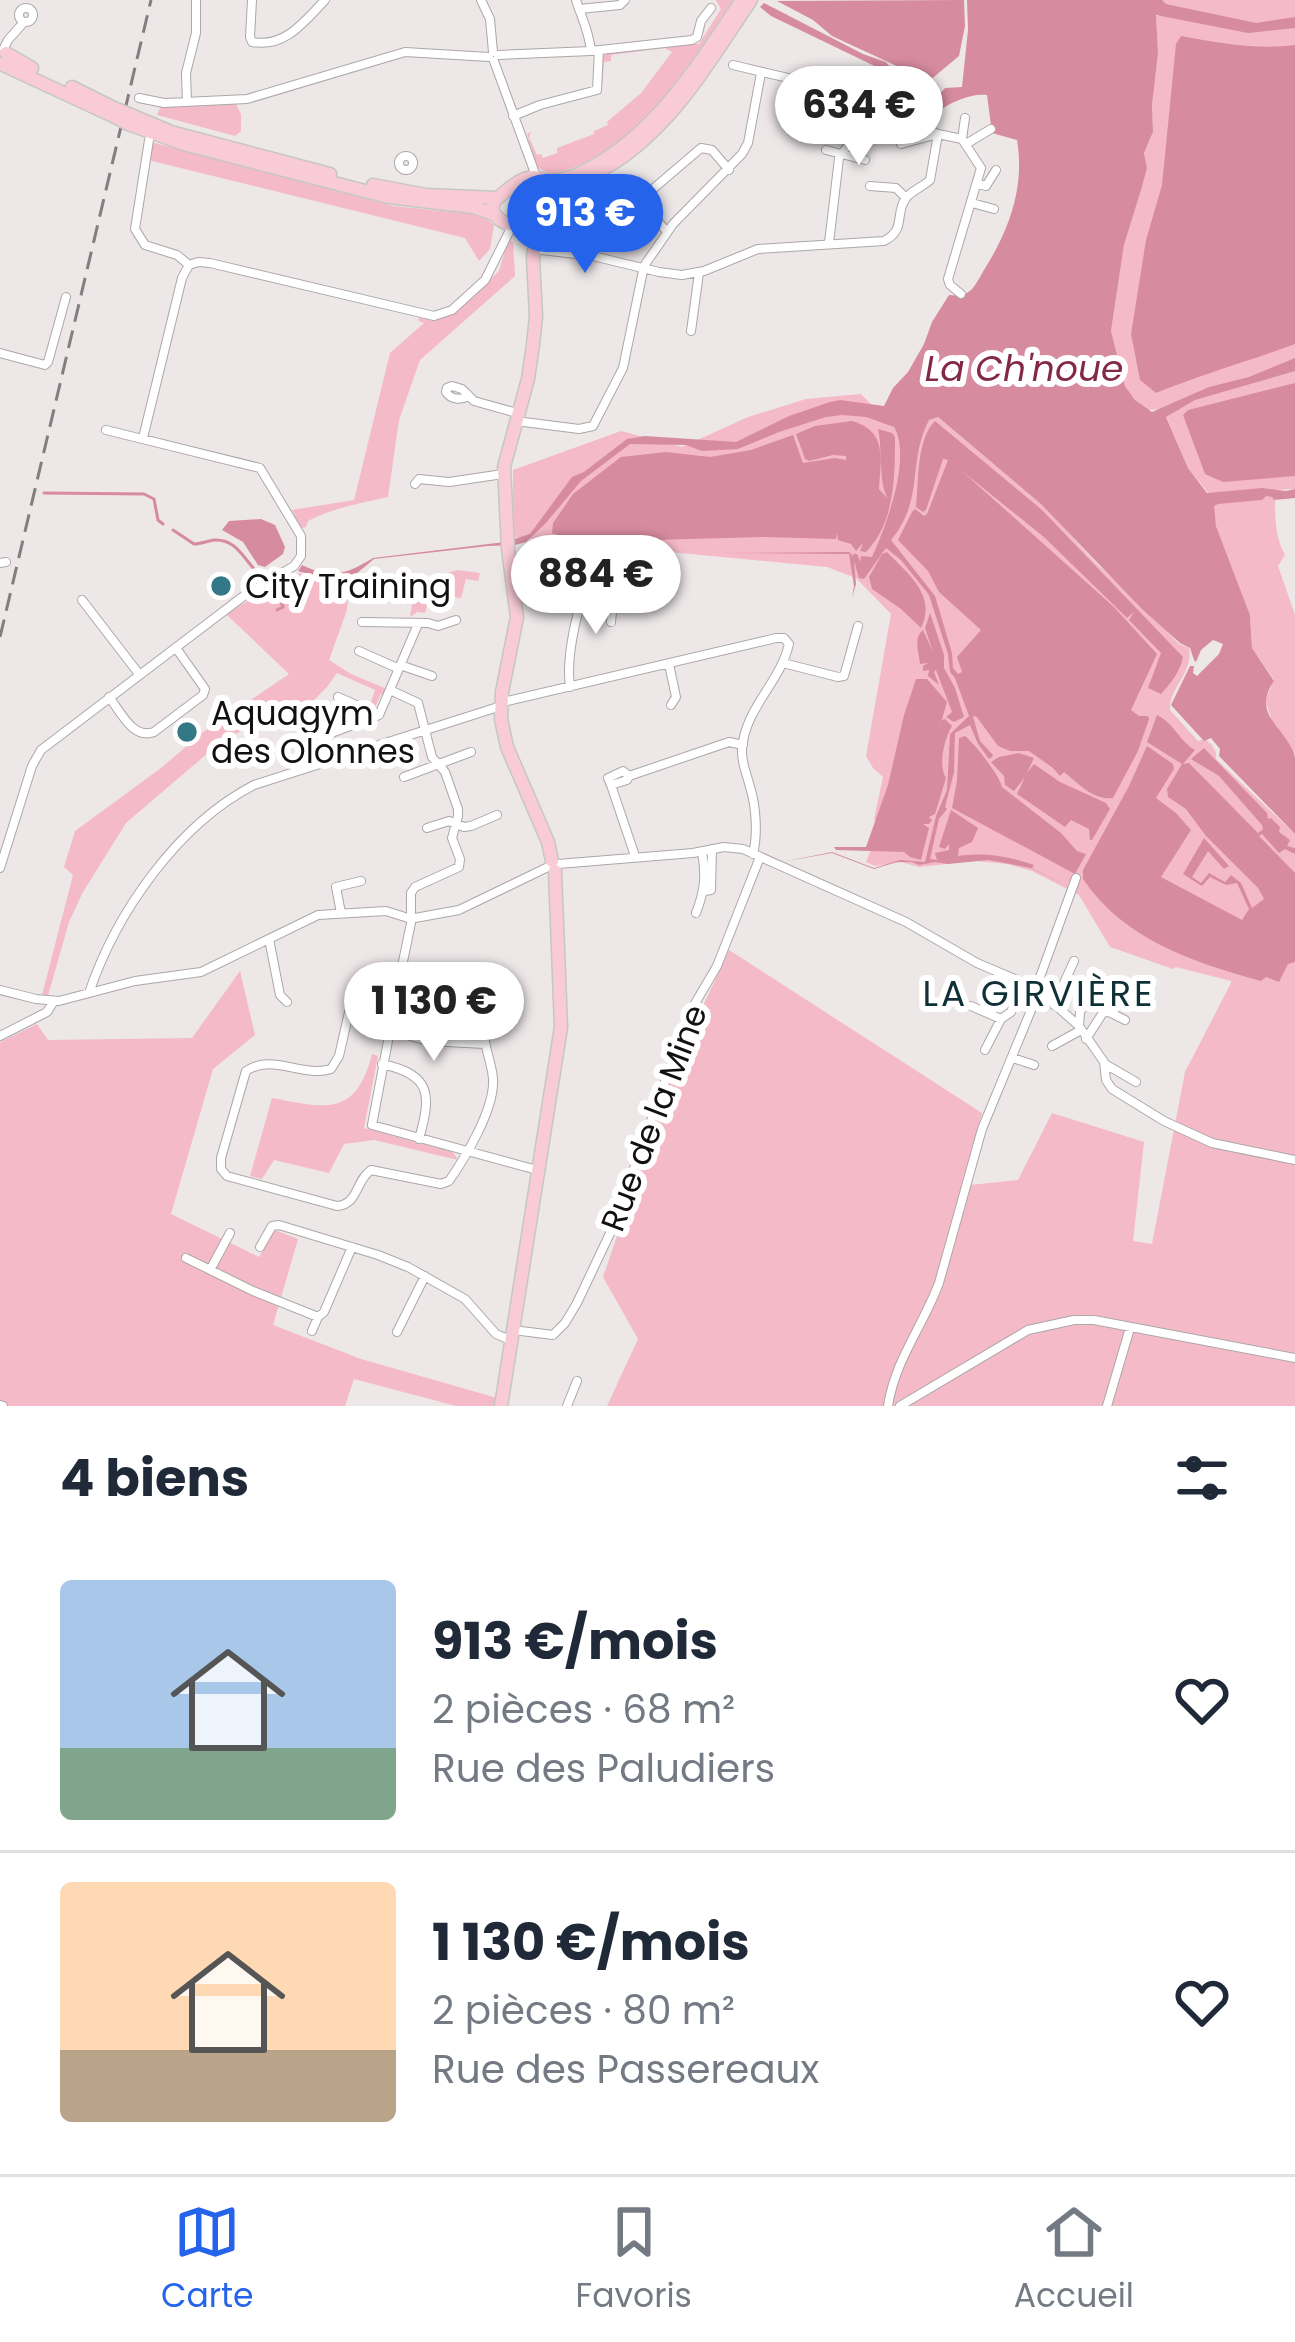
<!DOCTYPE html>
<html lang="fr">
<meta charset="utf-8">
<style>
body{margin:0;font-family:Poppins,sans-serif;background:#f2f2f3;color:#1f2937;height:100vh;display:flex;flex-direction:column;font-size:45px;white-space:nowrap}
*{box-sizing:border-box;margin:0}
p{font-size:39px;color:#747a83}
.icon{flex:none;width:66px;height:66px;fill:none;stroke:currentColor;stroke-width:2;stroke-linecap:round;stroke-linejoin:round}
.map{position:relative;height:1406px;overflow:hidden}
.details{display:flex;flex-direction:column;background:#fff;flex:1}
.details>*{flex:none}
.price{position:absolute;translate:-50% -102px;padding:0 27px;border-radius:42px;background:#fff;color:#222;font-size:39px;line-height:78px;filter:drop-shadow(0 3px 6px #0008)}
.price::after{content:'';position:absolute;left:50%;top:72px;width:36px;height:27px;margin-left:-18px;background:inherit;clip-path:polygon(0 0,100% 0,50% 100%)}
.price.on{background:#2563eb;color:#fff}
ul{padding:0;list-style:none}
li{display:flex;align-items:center;gap:36px;height:300px;padding:0 60px}
li+li{border-top:3px solid #e0e1e3}
li span{display:grid;place-items:center;flex:none;width:336px;height:240px;border-radius:12px;color:#555}
li>.icon{margin-inline-start:auto}
span .icon{width:144px;height:144px;fill:#fffc;stroke-width:1}
li b{font-size:51px}
h2{display:flex;justify-content:space-between;align-items:center;height:144px;padding:0 60px;font-size:51px}
.tabs{display:flex;justify-content:space-around;align-items:center;height:168px;border-top:3px solid #e0e1e3;background:#fff;font-size:33px;color:#747a83}
.tabs a{display:grid;justify-items:center;gap:6px}
.tabs .on{color:#2563eb}
.map>svg:first-child{display:block}
.green{fill:#f5bac8}
.water{fill:#d78b9f}
.lines{fill:none;stroke-linecap:round;stroke-linejoin:round}
.stream{stroke:#d78b9f;stroke-width:3}
.minor-casing{stroke:#aca7a8;stroke-width:10}
.major-casing{stroke:#c6c6c6;stroke-width:15}
.minor{stroke:#fff;stroke-width:8}
.major{stroke:#f8cbd6;stroke-width:12}
.rail{stroke:#837e7f;stroke-width:3;stroke-dasharray:18 9;stroke-linecap:butt}
.major-bridge-casing{stroke:#c6c6c6;stroke-width:15;stroke-linecap:butt}
.major-bridge{stroke:#f8cbd6;stroke-width:12}
.poi-dot{fill:#337886;stroke:#fff;stroke-width:4.5}
.labels{text-anchor:middle;dominant-baseline:central;stroke-width:12;stroke-linejoin:round;paint-order:stroke}
.poi-label{font-size:33px;fill:#121010;stroke:#fff;text-anchor:start}
.street-label{font-size:33px;fill:#121010;stroke:#fff}
.water-label{font-size:36px;font-style:italic;fill:#832947;stroke:#fff}
.neighbourhood-label{font-size:36px;letter-spacing:3px;fill:#0f3037;stroke:#fff}
</style>
<div class="map">
<svg width="1295" height="1406" viewBox="0 0 1295 1406">
<rect width="100%" height="100%" fill="#ede7e8"/>
<!-- green -->
<path class="green" d="M716,0H733C686,71 638,152 551,175L537,167L527,134L531,132L529,137L537,155L541,154L543,158L557,153V148L594,134V131L608,125L607,122L641,93L672,52L665,48L611,55V61L604,62L602,85V58L609,51L672,43L699,44L721,9Z
M1162,0H1295V489L1275,490C1275,513 1274,535 1285,555L1278,566L1295,615V755L1273,723L1265,700L1274,680L1252,648L1250,615L1216,526L1209,494L1188,468L1163,409L1147,410L1135,400L1125,386L1111,331L1124,245L1142,187L1147,168L1144,153L1153,132L1152,105L1158,54L1156,16L1163,15L1166,5Z
M236,104L241,114V131L235,136L157,115L160,108L167,106Z
M151,142L393,206L482,215L494,225L490,249L479,261L465,238L148,160Z
M508,240L513,242L515,276L420,360L399,420L388,497C360,503 333,508 308,521L306,527L301,528L292,510L354,500L390,353L424,323L417,320L420,318L435,320L454,314L499,271Z
M861,394L900,433L931,414L939,418L1045,507L1096,563L1145,608L1179,644L1189,648C1194,673 1169,687 1170,710L1198,741L1205,739C1212,744 1217,750 1216,759L1295,834V1406H607L638,1339L603,1277L676,1064L729,950L982,1113L961,1186L1018,1180L1052,1113L1144,1142L1133,1241L1152,1244L1185,1072L1231,983V981L1176,967L1173,969L1110,947L1079,895L1032,871L1007,864L976,861L919,867L901,862L875,866L866,862L879,829L874,819L883,777L873,768L866,756L891,614L856,578L827,567L513,537V470L621,431L682,447L748,417L806,399Z
M458,570L480,573L478,581L466,579L461,598L447,596L444,603L429,599L425,613L417,612L410,617L412,604L348,599L347,610L329,660L351,674L387,689L385,694H381L374,710L369,708L375,690L337,673L327,687L294,720L296,723L290,730L283,731L273,714L222,741L126,823L83,892L69,922L48,996L42,995L73,875L64,867L75,831L161,768L202,733L289,674L226,614L294,573C311,572 324,583 341,586C377,592 422,579 458,570Z
M240,971L255,1035L213,1069L171,1214L259,1257L275,1230L298,1239L273,1325L361,1359L497,1398L496,1406H456L354,1379L345,1406H0V1042L37,1024L48,1040L192,1038Z
M372,1054L378,1056L364,1128L453,1152L458,1160L374,1140L344,1144L329,1173L274,1160L262,1179L250,1176L272,1098C325,1108 356,1118 372,1054Z"/>
<!-- water -->
<path class="water" d="M964,0L965,26L959,56L929,81L832,36L813,20L777,1Z
M967,0H1162L1166,4L1256,23L1295,17V28L1248,33L1156,15L1158,54L1152,105L1153,132L1144,153L1147,168L1142,187L1124,245L1111,331L1125,386L1135,400L1152,412L1209,387L1249,377L1295,358V371L1195,400L1166,417L1188,468L1207,493L1262,488L1286,491L1295,489V498L1274,500L1272,497L1266,496L1262,500L1218,504L1214,506L1216,526L1250,615L1252,648L1274,681C1250,716 1287,727 1295,757C1295,774 1295,814 1295,834L1219,756L1220,749L1211,738L1204,741L1171,705L1190,666H1194L1193,673L1197,676L1219,654L1223,644L1213,640L1201,650L1196,662L1194,660L1190,648L1180,643L1142,609L1041,504L938,417L929,420C907,462 925,499 891,540L935,596L952,653L953,668L958,674L962,672L957,657L981,630L939,592L928,571L898,540L912,512L915,509L924,516L927,514L948,460L943,459L926,510L923,512L916,507C919,481 916,440 935,421L1042,510L1183,657C1180,672 1171,683 1161,694L1148,688L1161,653L1129,620L1134,612L1127,618L1045,538L962,471L1114,607L1157,654L1131,710L1139,716H1148L1149,719L1138,751L1113,798C1094,801 1078,783 1064,772L1060,776L1053,768L1029,751H1010L998,746L976,716L973,717L980,741L993,755L992,757L989,759L978,744L970,725L955,733L954,772L945,807L947,809L939,819L930,859L937,860L935,853L949,850V844L945,849L939,847L951,810L978,828L972,842L959,848L958,856C985,852 1008,856 1034,865L1032,868L1069,887L1031,868L989,860L947,864L935,862L919,865L912,862H897L874,869L832,853L782,862L832,852L874,868L900,860L925,862L936,816L947,790L950,734L969,716L955,678L950,672L948,654L929,595L901,560L886,548L864,579L859,578L854,561L856,584L852,598L854,586L849,554L715,553L849,552L853,556L854,553L858,555L860,562L861,556L872,557C886,526 912,458 894,427L866,417L842,415L826,417L779,432L738,449L702,451L686,445L630,444L581,481L545,524L526,542L515,545L488,546L374,559L356,574V580L370,582L407,579L377,584L339,583L298,571L302,565C332,580 346,574 373,558L505,542L530,534L572,477L584,472L627,439L645,436L736,442L789,416L830,402L840,400L884,406L893,388L908,372L924,344L932,322L949,295C971,298 974,287 984,270C1009,230 1025,188 1017,140L992,133L987,95C972,93 954,101 941,109L939,98C917,121 890,109 868,92C895,93 906,106 936,92L939,95L945,88L962,87L968,30Z
M764,3L863,54L886,62L888,65L927,83V86L918,91L890,92L889,73L771,16L760,7Z
M1181,36C1220,43 1255,50 1295,45V344C1249,361 1202,374 1156,393L1140,380L1131,334L1146,240L1162,185L1176,44Z
M1295,383V476L1223,482L1205,474L1183,415L1188,410Z
M852,421C887,431 881,457 879,489L888,499C878,483 883,451 878,429L892,433L895,437C895,475 895,523 866,552L860,551L863,543L856,551L851,544L838,540L837,533L836,539L763,537L579,542L552,533L553,523L573,494L621,457L666,452L710,457L751,450L793,435L803,463L835,458L846,460V456L833,455L809,461L805,459L796,434L815,426Z
M261,519L275,525L285,547L283,554L265,567L258,565L243,542L222,530L229,521Z
M887,552C908,574 937,595 921,628L901,609L872,589L869,577L882,554Z
M930,613L944,655V668L955,688L964,717L954,722L946,717L952,712L936,670L934,672L939,685L928,676L929,670L923,671V666L928,663L920,664C919,652 913,638 923,630L933,652L925,628Z
M916,679H927L947,702L934,747L942,720L945,719L952,726C944,739 938,766 946,778L935,814L929,817L932,820L929,824H923L929,828L921,860L910,857L904,852L836,850L834,847H866L888,785L904,715Z
M1157,715C1173,722 1181,743 1195,750L1183,764L1189,763L1258,833L1263,829L1262,825L1219,776L1191,759L1204,748L1267,813L1268,819L1271,818L1280,827L1279,832L1290,840L1287,846L1295,848V854L1285,849L1279,853L1262,834L1259,836L1295,873V962L1288,964L1279,982L1266,977L1261,981C1193,962 1124,940 1083,879V870L1129,786L1147,746L1173,764L1174,769L1156,798L1176,813L1191,830L1161,877L1242,920L1249,909L1237,883L1226,885L1210,877L1202,886L1183,874L1204,838L1229,866L1224,869L1208,851L1192,877L1201,883L1209,873L1225,882L1231,875L1241,883L1252,908L1264,899L1258,888L1206,836L1186,809L1168,797L1167,789L1182,764L1147,742Z
M965,736C975,744 1000,776 1002,787L1061,833L1077,851L1086,854L1075,874L952,808L957,781L959,738Z
M1019,753L1034,758L1027,773L1034,764L1060,782L1106,803L1110,809L1092,840H1090L1089,829L1071,820L1065,827L1017,794L1025,777L1014,791L1005,785L1004,776L991,762L999,757Z"/>
<g class="lines">
<!-- stream -->
<path class="stream" d="M44,493L144,494L154,499L158,520L163,524
M173,530L194,544C200,544 207,541 214,540C238,538 246,564 261,576
M277,610L283,607L277,589L309,573"/>
<!-- minor casing -->
<g class="minor-casing">
<path id="minor" d="M252,0L250,37L252,42C285,48 304,22 325,0
M481,0L490,19L493,52
M576,0C582,19 589,31 591,51
M19 15a7 7 0 1 1 14 0a7 7 0 1 1-14 0Z
M579,9L620,5L625,0
M4,48L8,40L24,22
M498,55L591,51L692,40L697,37L701,21L711,8
M494,61L536,176
M733,65L852,93L938,134L962,139L981,168L948,279L950,285L961,294
M139,98L164,103L247,99L405,52L489,57
M187,102L186,73L196,33V0
M513,116L540,105L597,90L599,50
M962,139L965,118
M149,140L135,229L145,245L177,255L189,265L198,262L210,263L434,316L452,310L485,280L512,226
M966,144L991,129
M826,150L865,160
M399 163a7 7 0 1 1 14 0a7 7 0 1 1-14 0Z
M978,184L986,186L996,170
M870,186L896,188L906,198
M972,203L994,209
M605,223L640,200
M667,232L640,200L701,148L712,150L729,170
M829,243L839,158L859,130L864,112L858,107L859,96
M533,249L593,256L659,272L682,275L704,271L758,249L884,241C907,229 894,214 906,198C911,191 924,186 930,180L938,134L901,144
M691,331L699,273
M0,353L45,365L48,362L66,297
M469,396C461,400 451,400 446,392L447,388L452,386L462,389L474,401L517,413
M516,421L579,429L593,426L623,368L644,266L673,224L742,154L748,143L761,73
M143,438L182,278L189,265
M415,484L419,479L449,482L503,474
M0,563L6,562
M515,594L527,590C541,541 532,538 586,549
M82,600L139,674
M583,601L609,606L612,612L611,622
M362,622L428,623L438,626L456,620
M359,651L395,667L403,666L432,676
M783,663L838,677L844,676L858,626
M669,664L676,697L671,705
M570,687C566,659 576,604 592,580
M390,690L418,703L432,757L445,772L458,809V816L452,838L460,859L459,867L415,887L411,893V915
M109,697C121,712 133,740 154,732L203,695L205,689L176,648
M338,697L379,715
M503,702L776,638H784L789,644C780,683 745,708 742,749C741,763 747,774 750,787C756,806 758,834 753,854
M379,715L418,624
M321,737L379,715
M404,777L471,752
M611,785L608,778L623,771L629,776
M427,828L449,821L464,827L471,826L497,815
M635,856L611,785L627,780L629,776L729,742L743,745
M558,864L693,853L724,847L743,849L906,922L977,963L1036,988L1079,1026L1104,1062L1106,1080L1112,1089L1164,1121L1212,1143L1295,1160
M0,868L32,766L41,750L245,595L294,566L301,556V536L260,468L106,430
M705,891L711,890L712,849
M341,913L336,887L361,881
M696,913C705,890 706,876 702,852
M415,918L459,910L548,867
M269,939L280,995L287,1002
M400,976L411,923
M396,979H367L355,986L339,1056L331,1069C303,1078 272,1053 246,1071L221,1158V1169L227,1176L337,1206C359,1204 355,1181 371,1170L441,1184L449,1181C465,1158 495,1109 493,1079C492,1064 485,1049 484,1034C483,1020 486,999 476,989C464,975 422,980 404,979
M399,983L372,1125L537,1170
M1036,988L1076,878
M0,990L36,999L59,1001L135,981L201,972L318,915L386,911L408,918
M89,993C116,913 177,825 254,785L501,706
M1054,1005L1074,961
M971,1006L1001,1019
M1105,1010L1125,1020
M1079,1026L1080,1012L1092,992L1084,984
M389,1030L428,1041L485,1044
M0,1036L47,1012L54,1001
M1086,1039L1122,983
M1052,1046L1081,1030
M985,1050L1001,1019L1011,1012L1024,983
M1013,1058L1034,1065
M382,1064C433,1075 431,1096 419,1139
M1105,1064L1136,1082
M260,1247L272,1226L279,1225L378,1255L408,1267L465,1299L496,1334L510,1340
M186,1258L253,1291L318,1317
M210,1270L230,1233
M513,1330L553,1335L565,1323L577,1303L613,1227L690,1012L717,966L760,857
M312,1331L318,1317L324,1312L352,1247
M397,1332L425,1276
M0,1405L3,1406
M567,1406L577,1381
M888,1406C895,1360 923,1326 939,1283L982,1129L1039,991
M900,1406L1028,1330L1074,1320H1094L1295,1358
M1107,1406L1130,1328"/>
</g>
<!-- major casing -->
<g class="major-casing">
<path id="major" d="M742,0C699,63 656,135 586,170C575,176 563,181 550,181C544,181 539,177 533,177C520,177 502,194 494,202L492,209C503,234 528,224 543,207C553,195 542,201 555,193C576,179 601,173 621,158C678,118 713,56 751,0
M6,53L32,68
M1,64L113,116
M72,87L114,108
M131,115L171,132L330,174
M128,124L184,144L388,197L473,207L493,214
M373,185L426,195L497,198
M540,209L533,258L536,316L533,345L528,379L504,467L508,549L517,617L502,692L501,719L507,747L548,842L552,861
M501,1406L561,1027L555,871"/>
</g>
<!-- minor -->
<use href="#minor" class="minor"/>
<!-- major -->
<use href="#major" class="major"/>
<!-- rail -->
<path class="rail" d="M0,637L151,0"/>
<!-- major-bridge casing -->
<g class="major-bridge-casing">
<path id="major-bridge" d="M114,108L131,115
M113,116L128,124"/>
</g>
<!-- major-bridge -->
<use href="#major-bridge" class="major-bridge"/>
</g>
<!-- markers -->
<g class="poi-dot">
<circle cx="221" cy="586" r="12"/>
<circle cx="187" cy="732" r="12"/>
</g>
<g class="labels">
<!-- poi labels -->
<g class="poi-label">
<text x="245" y="586">City Training</text>
<text x="211" y="713">Aquagym<tspan x="211" dy="38">des Olonnes</tspan></text>
</g>
<!-- street labels -->
<g class="street-label">
<text transform="translate(654 1118) rotate(-69)">Rue de la Mine</text>
</g>
<!-- water labels -->
<g class="water-label">
<text x="1024" y="368">La Ch'noue</text>
</g>
<!-- neighbourhood labels -->
<g class="neighbourhood-label">
<text x="1039" y="993">LA GIRVIÈRE</text>
</g>
</g>
</svg>
<b class="price" style="left:859px;top:168px">634 €</b>
<b class="price on" style="left:585px;top:276px">913 €</b>
<b class="price" style="left:596px;top:637px">884 €</b>
<b class="price" style="left:434px;top:1064px">1 130 €</b>
</div>
<section class="details">
<h2>4 biens<svg class="icon" aria-label="filters" viewBox="0 0 24 24"><path d="M4 7h16M4 17h16"/><circle cx="9" cy="7" r="2"/><circle cx="15" cy="17" r="2"/></svg></h2>
<ul>
<li><span style="background:linear-gradient(#a9c7e8 70%,#7fa58c 0)"><svg class="icon" aria-label="home" viewBox="0 0 24 24"><path d="M3 11l9-7 9 7M6 9v11h12V9"/></svg></span><div><b>913 €/mois</b><p>2 pièces · 68 m²</p><p>Rue des Paludiers</p></div><svg class="icon" aria-label="heart" viewBox="0 0 24 24"><path d="M12 20l-8-8c-3-5 5-10 8-4 3-6 11-1 8 4z"/></svg></li>
<li><span style="background:linear-gradient(#ffd9b3 70%,#b9a48a 0)"><svg class="icon" aria-label="home" viewBox="0 0 24 24"><path d="M3 11l9-7 9 7M6 9v11h12V9"/></svg></span><div><b>1 130 €/mois</b><p>2 pièces · 80 m²</p><p>Rue des Passereaux</p></div><svg class="icon" aria-label="heart" viewBox="0 0 24 24"><path d="M12 20l-8-8c-3-5 5-10 8-4 3-6 11-1 8 4z"/></svg></li>
</ul>
</section>
<nav class="tabs">
<a class="on"><svg class="icon" aria-label="map" viewBox="0 0 24 24"><path d="M3 6l6-2 6 2 6-2v14l-6 2-6-2-6 2zM9 4v14M15 6v14"/></svg>Carte</a>
<a><svg class="icon" aria-label="saved" viewBox="0 0 24 24"><path d="M7 4h10v16l-5-4-5 4z"/></svg>Favoris</a>
<a><svg class="icon" aria-label="home" viewBox="0 0 24 24"><path d="M3 11l9-7 9 7M6 9v11h12V9"/></svg>Accueil</a>
</nav>
